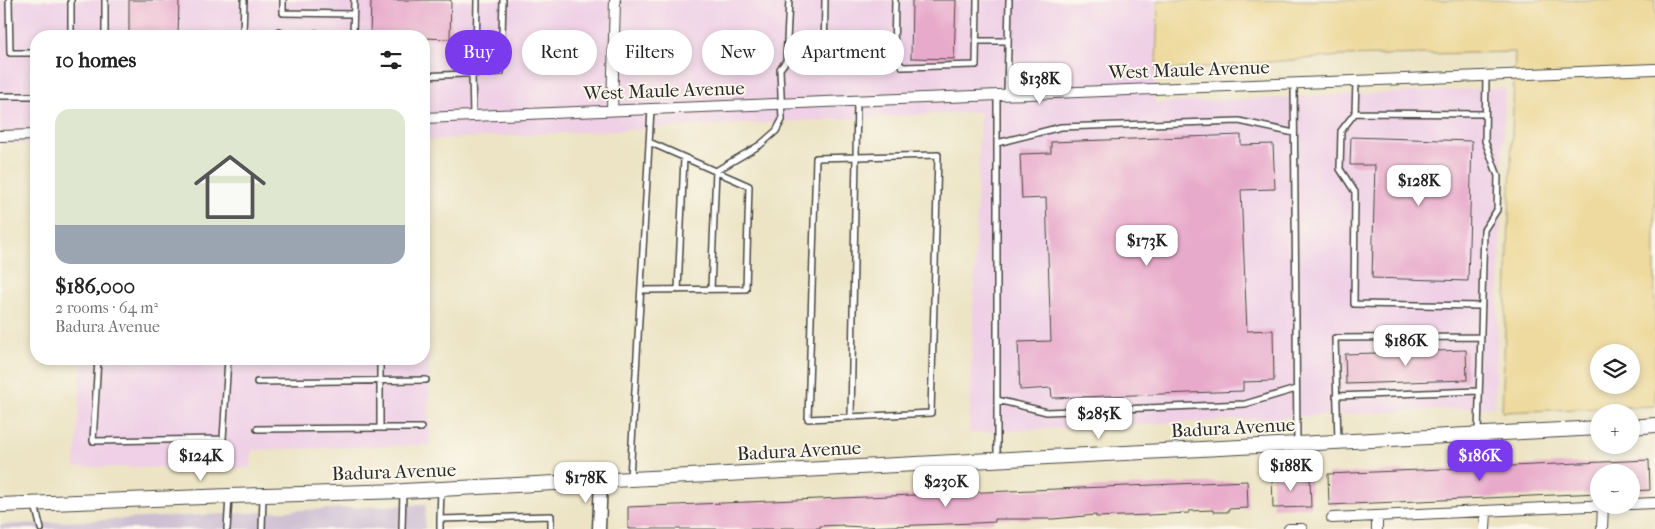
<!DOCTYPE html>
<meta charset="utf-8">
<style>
body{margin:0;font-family:"IM FELL French Canon",serif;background:#f6f6f6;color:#222;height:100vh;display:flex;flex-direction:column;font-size:19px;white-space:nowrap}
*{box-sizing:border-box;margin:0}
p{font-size:16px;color:#767676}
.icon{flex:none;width:28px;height:28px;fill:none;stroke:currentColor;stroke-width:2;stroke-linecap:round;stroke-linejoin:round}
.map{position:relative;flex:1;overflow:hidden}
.drawer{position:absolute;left:30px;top:30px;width:400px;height:335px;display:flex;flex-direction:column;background:#fff;border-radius:20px;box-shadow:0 2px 8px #0003}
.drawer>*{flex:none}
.top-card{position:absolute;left:445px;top:30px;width:475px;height:45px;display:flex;gap:10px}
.controls{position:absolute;left:1590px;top:344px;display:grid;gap:10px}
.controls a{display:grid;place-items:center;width:50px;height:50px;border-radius:50%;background:#fff;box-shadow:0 2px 8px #0003;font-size:25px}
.price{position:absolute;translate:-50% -42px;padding:0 11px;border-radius:10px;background:#fff;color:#222;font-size:16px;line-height:32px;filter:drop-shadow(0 1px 2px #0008)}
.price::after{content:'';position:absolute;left:50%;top:30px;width:15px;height:11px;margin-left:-8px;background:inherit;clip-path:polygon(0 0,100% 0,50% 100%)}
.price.current{background:#7c3aed;color:#fff}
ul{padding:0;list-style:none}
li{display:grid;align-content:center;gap:10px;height:265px;padding:0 25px}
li+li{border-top:1px solid #e0e0e0}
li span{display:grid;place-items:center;height:155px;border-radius:15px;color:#555}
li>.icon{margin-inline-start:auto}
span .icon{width:90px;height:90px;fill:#fffc;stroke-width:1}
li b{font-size:21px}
h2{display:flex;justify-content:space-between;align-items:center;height:60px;padding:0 25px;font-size:21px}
.tag{padding:0 18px;border-radius:22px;background:#fff;box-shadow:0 2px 8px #0003;font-size:18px;line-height:45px}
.tag.current{background:#7c3aed;color:#fff}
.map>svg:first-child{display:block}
.built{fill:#efd0e6}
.industrial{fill:#cdbed2}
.sand{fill:#eeda9e;stroke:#8c8264;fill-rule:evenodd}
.building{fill:#e8aacb}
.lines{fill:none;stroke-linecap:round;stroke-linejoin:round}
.service-casing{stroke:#484742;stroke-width:8}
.minor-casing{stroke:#484742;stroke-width:12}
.tertiary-casing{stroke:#484742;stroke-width:15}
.secondary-casing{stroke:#484742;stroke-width:16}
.service{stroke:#fff;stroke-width:5}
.minor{stroke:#fff;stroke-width:10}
.tertiary{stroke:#fff;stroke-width:12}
.secondary{stroke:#fff;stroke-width:14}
.labels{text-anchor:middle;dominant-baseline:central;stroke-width:4;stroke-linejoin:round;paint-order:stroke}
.street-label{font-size:19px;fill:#2b2b2b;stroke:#fbf7ec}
</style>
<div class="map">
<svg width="1655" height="529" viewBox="0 0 1655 529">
<rect width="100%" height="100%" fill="#fbf7ec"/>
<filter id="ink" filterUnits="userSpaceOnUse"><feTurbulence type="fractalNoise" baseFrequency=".02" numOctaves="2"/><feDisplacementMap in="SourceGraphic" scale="10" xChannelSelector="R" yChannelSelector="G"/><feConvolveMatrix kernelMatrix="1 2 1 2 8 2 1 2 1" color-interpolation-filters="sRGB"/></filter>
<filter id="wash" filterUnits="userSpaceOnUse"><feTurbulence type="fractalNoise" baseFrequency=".0096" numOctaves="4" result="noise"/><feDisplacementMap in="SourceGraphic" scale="20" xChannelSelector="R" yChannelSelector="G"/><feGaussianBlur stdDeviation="1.12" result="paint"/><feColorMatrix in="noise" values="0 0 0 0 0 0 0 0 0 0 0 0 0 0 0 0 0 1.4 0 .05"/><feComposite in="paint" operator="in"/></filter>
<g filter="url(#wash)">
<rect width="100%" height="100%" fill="#ece4c5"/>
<!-- built -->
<path class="built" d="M0,0H1156L1155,103L1505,88L1495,407L969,433L980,112L426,140L430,445L252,450L251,468L75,467L82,359H424V36H36V143L0,144Z"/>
<!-- industrial -->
<path class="industrial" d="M426,504L425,529H0V525Z"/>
<!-- sand -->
<path class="sand" d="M1158,0H1655V406L1502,412L1515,52L1342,56L1156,71ZM1599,352H1631V385H1599Z"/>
<g id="blocks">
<!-- building -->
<path class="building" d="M129,0H179L178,36H129Z
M371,0H451L450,39L424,38V36H370Z
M912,0H956L954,59L911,58Z
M1241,135V145L1273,144L1275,189L1241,190L1247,331L1273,330L1274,381L1243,382V391L1052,398L1051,388L1020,390L1018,342L1051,341L1046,198L1022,199L1020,154L1051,153V142Z
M1351,137L1472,141L1468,281L1372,278L1375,165H1350Z
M1466,350L1467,380L1346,384L1345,354Z
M1649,460L1650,490L1631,491V472H1599V493L1329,505L1328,474Z
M1272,476H1288V479L1310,478L1311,507L1273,508Z
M1247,481L1248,508L1228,509V512H1213V510L1189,511V513L1150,515L1096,517V515L1053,519H995V522L975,523L863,527L843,526V525L820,526V528H781V529H628V507Z"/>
</g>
</g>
<g filter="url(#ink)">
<use href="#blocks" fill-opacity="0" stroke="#484742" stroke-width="1"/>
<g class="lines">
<!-- service casing -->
<g class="service-casing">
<path id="service" d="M9,0L10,53H36
M71,0V36
M283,0V13L353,14
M895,0L894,58L903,67L976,65L977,0
M316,33V36
M105,36V0
M243,36L244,0
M279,36V31
M353,36L354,0
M977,41H1008
M824,60L825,0
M786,61H855
M424,76L501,72L503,0
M1356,81L1355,113L1341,131L1340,169L1355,192L1354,304L1482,306
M1294,83L1297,443
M1007,94L1009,0
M997,95V459
M0,96H36
M1355,113L1485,114
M473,116L472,73L476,62L477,0
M997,143L1061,127L1239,121L1294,133
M711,289L716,171L760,145L776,131L782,120L780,69L786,61L789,0
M641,290L746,289L749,186L649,142
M678,290L684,158
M98,359L93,441L223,439L228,359
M257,382L426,380
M1336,396L1479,391
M997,400L1047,412L1245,404L1296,389
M851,417L856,157L816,158L808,419L931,413L938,155L856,157L857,100
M380,428H421
M257,429L380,428V359
M1478,434L1484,230L1497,210L1498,176L1485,141L1486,76
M1338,441L1335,338L1481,337
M630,478L651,109
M35,505L41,529
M440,519L441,490
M227,529L229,497
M262,529L263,497
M402,529L403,492
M440,529V519L551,516V529"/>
</g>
<!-- minor casing -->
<g class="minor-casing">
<path id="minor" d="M612,110L615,0
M424,118L1655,69
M0,136L36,135
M1631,504L1655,503
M1332,518L1610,505
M1289,529H1302
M1377,529V516
M1485,529L1486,511
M1602,529L1603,505"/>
</g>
<!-- tertiary casing -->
<g class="tertiary-casing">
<path id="tertiary" d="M599,529L601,480"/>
</g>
<!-- secondary casing -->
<g class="secondary-casing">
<path id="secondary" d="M1631,427L1655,425
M0,505L229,496L403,491L1599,428"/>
</g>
<!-- service -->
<use href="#service" class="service"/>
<!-- minor -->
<use href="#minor" class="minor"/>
<!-- tertiary -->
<use href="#tertiary" class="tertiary"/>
<!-- secondary -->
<use href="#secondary" class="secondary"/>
</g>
</g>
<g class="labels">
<!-- street labels -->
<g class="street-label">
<text transform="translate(1189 70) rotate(-2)">West Maule Avenue</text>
<text transform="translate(664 91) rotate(-2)">West Maule Avenue</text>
<text transform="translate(1233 428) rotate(-3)">Badura Avenue</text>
<text transform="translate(799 451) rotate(-3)">Badura Avenue</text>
<text transform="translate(394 472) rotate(-2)">Badura Avenue</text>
</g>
</g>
</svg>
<div class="controls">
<a><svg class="icon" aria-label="layers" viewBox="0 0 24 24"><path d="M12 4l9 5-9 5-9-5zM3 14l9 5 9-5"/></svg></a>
<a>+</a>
<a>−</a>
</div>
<b class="price" style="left:1040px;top:105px">$138K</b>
<b class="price" style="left:1419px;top:207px">$128K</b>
<b class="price" style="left:1147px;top:267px">$173K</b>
<b class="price" style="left:1406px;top:367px">$186K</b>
<b class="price" style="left:1099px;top:440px">$285K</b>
<b class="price" style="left:201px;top:482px">$124K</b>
<b class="price current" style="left:1480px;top:482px">$186K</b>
<b class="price" style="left:1291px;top:492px">$188K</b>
<b class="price" style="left:586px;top:504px">$178K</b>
<b class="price" style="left:946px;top:508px">$230K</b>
<div class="top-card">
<a class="tag current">Buy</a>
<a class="tag">Rent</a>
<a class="tag">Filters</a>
<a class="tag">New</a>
<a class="tag">Apartment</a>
</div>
<section class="drawer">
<h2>10 homes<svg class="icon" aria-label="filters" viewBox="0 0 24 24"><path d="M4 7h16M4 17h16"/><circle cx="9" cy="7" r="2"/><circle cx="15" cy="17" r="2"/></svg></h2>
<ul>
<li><span style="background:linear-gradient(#dfe7d0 75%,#9aa5b1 0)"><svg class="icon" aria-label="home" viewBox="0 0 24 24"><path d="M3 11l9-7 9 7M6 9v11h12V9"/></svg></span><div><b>$186,000</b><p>2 rooms · 64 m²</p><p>Badura Avenue</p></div></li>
</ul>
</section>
</div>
